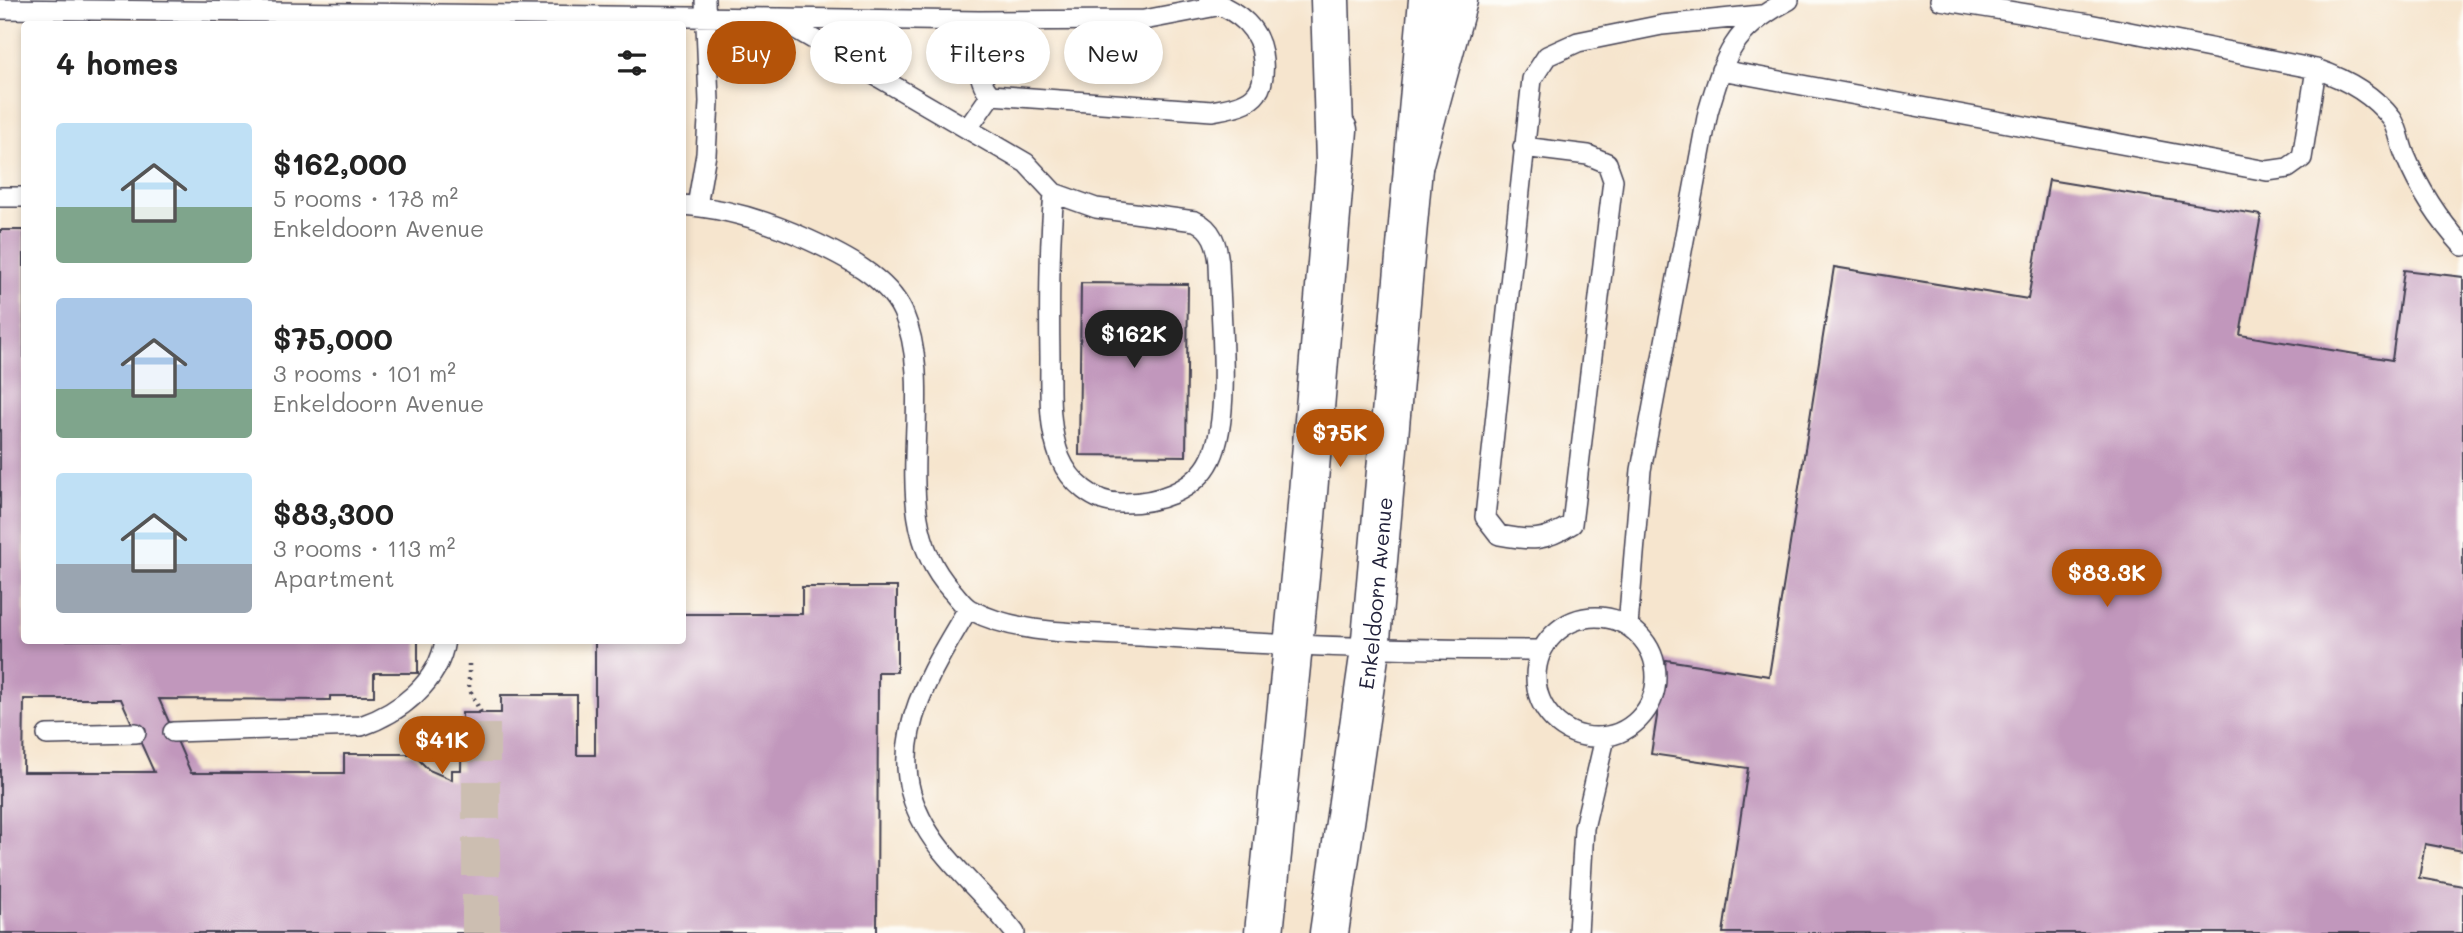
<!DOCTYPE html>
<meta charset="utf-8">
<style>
body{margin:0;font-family:Mali,sans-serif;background:#f6f6f6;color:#222;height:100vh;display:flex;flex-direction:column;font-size:26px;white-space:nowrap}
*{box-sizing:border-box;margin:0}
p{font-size:23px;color:#767676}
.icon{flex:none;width:38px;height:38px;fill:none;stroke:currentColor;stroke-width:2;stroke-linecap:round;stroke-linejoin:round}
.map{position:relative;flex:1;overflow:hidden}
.details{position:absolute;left:21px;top:21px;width:665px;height:623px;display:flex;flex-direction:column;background:#fff;border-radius:7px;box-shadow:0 4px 10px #0003}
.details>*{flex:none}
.hud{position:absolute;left:707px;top:21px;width:665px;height:63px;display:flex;gap:14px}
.price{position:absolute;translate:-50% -60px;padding:0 16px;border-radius:24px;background:#b45309;color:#fff;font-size:23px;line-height:46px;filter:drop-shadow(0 2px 4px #0008)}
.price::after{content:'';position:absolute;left:50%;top:42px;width:21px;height:16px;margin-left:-10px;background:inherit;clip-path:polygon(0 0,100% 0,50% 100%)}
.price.current{background:#222;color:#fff}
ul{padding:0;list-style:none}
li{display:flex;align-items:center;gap:21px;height:175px;padding:0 35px}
li span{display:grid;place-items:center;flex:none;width:196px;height:140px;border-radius:7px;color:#555}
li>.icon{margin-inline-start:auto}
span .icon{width:84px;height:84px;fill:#fffc;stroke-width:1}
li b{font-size:30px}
h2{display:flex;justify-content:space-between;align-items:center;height:84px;padding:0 35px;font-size:30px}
.pill{padding:0 24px;border-radius:32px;background:#fff;box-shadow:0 4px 10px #0003;font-size:24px;line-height:63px}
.pill.current{background:#b45309;color:#fff}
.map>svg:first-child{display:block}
.building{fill:#c197bc;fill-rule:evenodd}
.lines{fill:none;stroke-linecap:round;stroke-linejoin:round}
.street-tunnel{stroke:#ccbeb1;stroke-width:38;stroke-dasharray:38 19;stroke-linecap:butt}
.lane-casing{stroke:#423f51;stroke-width:22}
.secondary-casing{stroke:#423f51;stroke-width:41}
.primary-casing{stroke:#423f51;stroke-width:41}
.path{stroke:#423f51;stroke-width:4.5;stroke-dasharray:2 5;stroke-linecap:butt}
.lane{stroke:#fff;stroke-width:19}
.secondary{stroke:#fff;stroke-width:38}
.primary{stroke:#fff;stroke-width:38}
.labels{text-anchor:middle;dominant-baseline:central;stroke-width:6;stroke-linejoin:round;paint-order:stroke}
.street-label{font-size:21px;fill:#22223b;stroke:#fdfcf7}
</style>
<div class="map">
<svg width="2463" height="933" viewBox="0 0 2463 933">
<rect width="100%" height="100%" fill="#fdfcf7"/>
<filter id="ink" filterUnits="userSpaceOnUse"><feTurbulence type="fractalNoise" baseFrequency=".0143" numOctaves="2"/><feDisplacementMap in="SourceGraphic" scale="14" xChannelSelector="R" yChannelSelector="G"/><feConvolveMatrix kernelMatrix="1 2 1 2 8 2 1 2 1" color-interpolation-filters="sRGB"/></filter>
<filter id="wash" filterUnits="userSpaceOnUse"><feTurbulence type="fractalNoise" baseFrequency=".00686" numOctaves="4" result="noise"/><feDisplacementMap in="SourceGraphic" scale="28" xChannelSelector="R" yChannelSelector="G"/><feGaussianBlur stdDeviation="1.57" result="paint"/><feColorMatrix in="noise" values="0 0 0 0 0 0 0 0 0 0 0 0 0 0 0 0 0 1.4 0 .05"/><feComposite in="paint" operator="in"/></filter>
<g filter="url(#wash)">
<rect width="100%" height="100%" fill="#f6e5ce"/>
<g id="blocks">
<!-- building -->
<path class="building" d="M2049,180L2261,215L2240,335L2392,360L2404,270L2463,277V851L2425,844L2419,878L2463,886V933H1723L1748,768L1651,754L1666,660L1769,676L1834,267L2028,299Z
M0,230H24V640H418V673H374V696H330V700L159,699L191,773H344V754H413L429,770L452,780V770H461L462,713H501V695H577V755H595V640H682V614H802V587H897V672H878L877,933H0ZM24,699H121L154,772H23Z
M1081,283L1188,284L1186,456L1079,455Z"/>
</g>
</g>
<g filter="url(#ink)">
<use href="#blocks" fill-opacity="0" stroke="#423f51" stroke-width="2"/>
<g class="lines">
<!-- street-tunnel -->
<path class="street-tunnel" d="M481,933V713"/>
<!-- lane casing -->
<g class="lane-casing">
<path id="lane" d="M1940,0L2089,24L2316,69C2346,79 2373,94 2392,119C2399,129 2400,144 2405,155C2419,189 2438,219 2463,246
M0,9L777,18L1026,163L1054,193L1096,208L1195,221C1213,229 1217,245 1219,263C1220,312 1232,417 1211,459C1195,492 1154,504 1120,503C1094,503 1070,482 1060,458C1048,427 1050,391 1050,358C1049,303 1049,248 1054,193
M779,18L979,21C979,43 973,79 991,95L1212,111C1226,108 1248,106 1257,93C1264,84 1264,72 1263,61C1261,28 1239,12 1209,0
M979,21L1144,20L1222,5
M1721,70L2267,171L2288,168L2302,158L2316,69
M968,128L991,95
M1523,147L1588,155L1607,163L1613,180L1572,524C1544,542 1531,541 1499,535L1485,517L1532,79L1547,56L1578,42L1662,25L1761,15
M0,197H24
M682,205C725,208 770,222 809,240C842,255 887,277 903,312C940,398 882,515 951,590C957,596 963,606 971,610C1020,636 1086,632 1140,636C1274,646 1407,650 1542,650
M697,206L706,154L709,102L705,0
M968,609C917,693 871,769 947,857C969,883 994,906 1015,933
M1536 677a60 60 0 1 1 120 0a60 60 0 1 1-120 0Z
M1628,626L1641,470L1708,112C1725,54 1733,29 1789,0
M173,732L361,726C399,713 439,683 445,640
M47,735L136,733
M1578,933L1584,828L1605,738"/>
</g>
<!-- secondary casing -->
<g class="secondary-casing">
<g id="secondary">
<path d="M1264,933L1306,517L1338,130"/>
<path id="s1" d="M1329,933L1370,650L1428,0"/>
</g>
</g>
<!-- primary casing -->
<g class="primary-casing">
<path id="primary" d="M1330,0L1335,162
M1413,167L1458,0"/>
</g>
<!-- path -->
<path class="path" d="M469,664V688L481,713"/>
<!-- lane -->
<use href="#lane" class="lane"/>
<!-- secondary -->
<use href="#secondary" class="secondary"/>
<!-- primary -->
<use href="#primary" class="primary"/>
</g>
</g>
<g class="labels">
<!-- street labels -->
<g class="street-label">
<text stroke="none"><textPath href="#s1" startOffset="343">Enkeldoorn Avenue</textPath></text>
</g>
</g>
</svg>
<b class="price current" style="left:1134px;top:370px">$162K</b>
<b class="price" style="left:1340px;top:469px">$75K</b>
<b class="price" style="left:2107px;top:609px">$83.3K</b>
<b class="price" style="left:442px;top:776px">$41K</b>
<div class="hud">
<a class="pill current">Buy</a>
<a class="pill">Rent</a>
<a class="pill">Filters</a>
<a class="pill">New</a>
</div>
<section class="details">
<h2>4 homes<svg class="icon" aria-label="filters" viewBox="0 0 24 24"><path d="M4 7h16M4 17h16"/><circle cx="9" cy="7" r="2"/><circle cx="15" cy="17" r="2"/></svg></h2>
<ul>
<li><span style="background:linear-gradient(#bfe0f5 60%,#7fa58c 0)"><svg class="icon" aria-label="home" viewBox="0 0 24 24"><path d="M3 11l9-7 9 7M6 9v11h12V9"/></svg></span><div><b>$162,000</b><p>5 rooms · 178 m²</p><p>Enkeldoorn Avenue</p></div></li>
<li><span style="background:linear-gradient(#a9c7e8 65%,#7fa58c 0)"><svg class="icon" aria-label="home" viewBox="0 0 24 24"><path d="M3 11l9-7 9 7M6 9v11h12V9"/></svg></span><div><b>$75,000</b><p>3 rooms · 101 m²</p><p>Enkeldoorn Avenue</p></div></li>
<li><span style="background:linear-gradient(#bfe0f5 65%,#9aa5b1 0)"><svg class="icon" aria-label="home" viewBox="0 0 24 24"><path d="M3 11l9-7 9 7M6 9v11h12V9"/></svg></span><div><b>$83,300</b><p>3 rooms · 113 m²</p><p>Apartment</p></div></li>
</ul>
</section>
</div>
